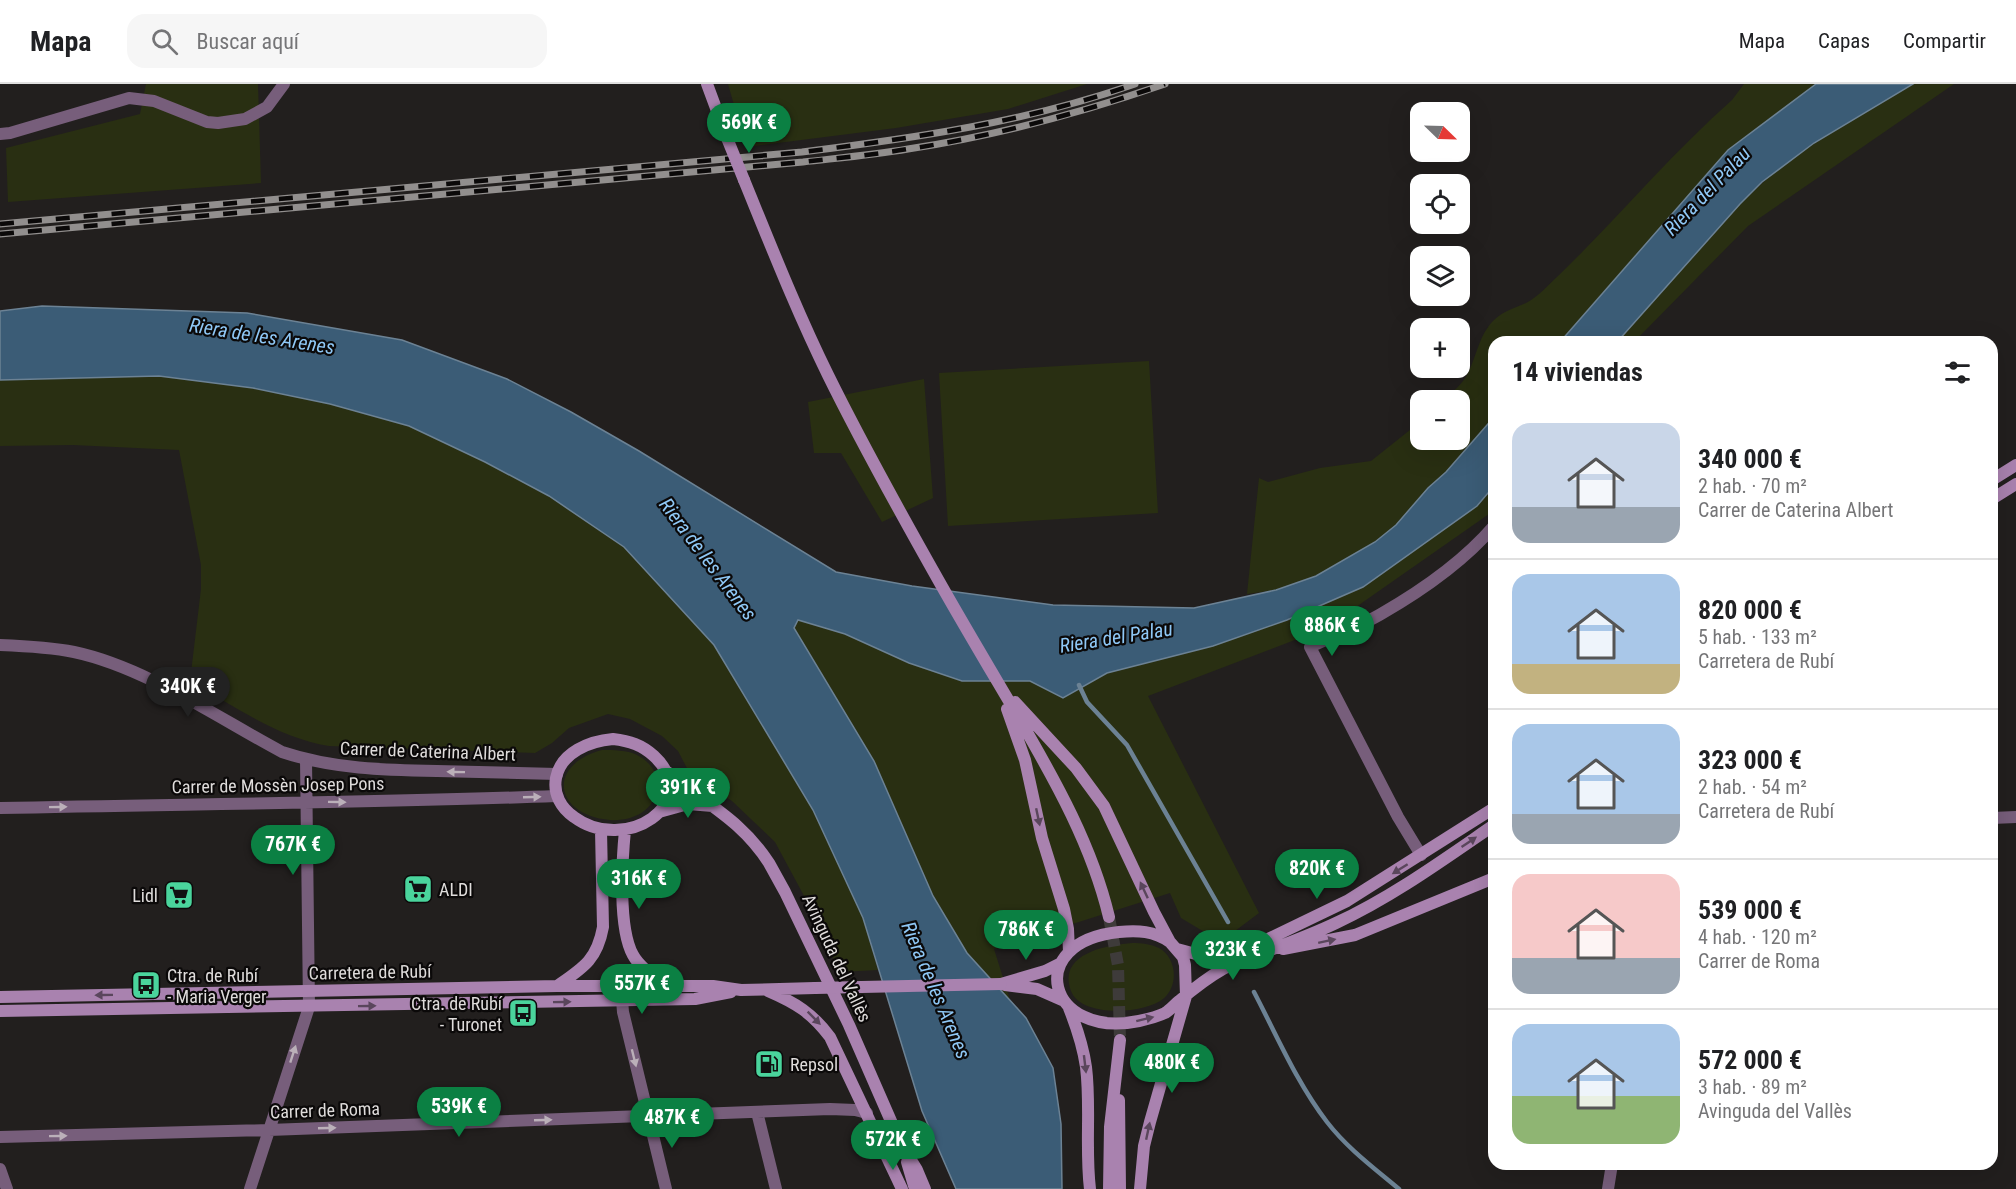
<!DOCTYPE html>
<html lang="es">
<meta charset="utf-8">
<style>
body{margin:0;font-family:"Roboto Condensed",sans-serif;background:#f6f6f6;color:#202124;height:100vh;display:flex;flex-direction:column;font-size:22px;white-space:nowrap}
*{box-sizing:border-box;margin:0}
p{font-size:20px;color:#757577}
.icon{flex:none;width:33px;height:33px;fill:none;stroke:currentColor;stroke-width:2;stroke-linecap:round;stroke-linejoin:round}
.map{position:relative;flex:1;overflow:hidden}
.side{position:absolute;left:1488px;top:252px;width:510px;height:834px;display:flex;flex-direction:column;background:#fff;border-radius:18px;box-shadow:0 6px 24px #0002}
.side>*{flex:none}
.needle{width:39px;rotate:113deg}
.fabs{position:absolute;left:1410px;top:18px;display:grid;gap:12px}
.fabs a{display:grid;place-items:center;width:60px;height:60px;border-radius:12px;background:#fff;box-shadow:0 6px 24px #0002;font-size:30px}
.price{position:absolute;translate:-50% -51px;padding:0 14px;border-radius:21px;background:#0b8043;color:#fff;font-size:20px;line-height:39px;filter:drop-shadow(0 2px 3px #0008)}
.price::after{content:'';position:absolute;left:50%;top:36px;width:18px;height:14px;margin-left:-9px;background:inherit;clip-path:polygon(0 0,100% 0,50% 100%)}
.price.current{background:#222;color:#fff}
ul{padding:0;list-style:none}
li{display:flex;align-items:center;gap:18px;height:150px;padding:0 24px}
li+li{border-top:2px solid #e0e0e0}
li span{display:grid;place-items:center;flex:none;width:168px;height:120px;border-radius:18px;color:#555}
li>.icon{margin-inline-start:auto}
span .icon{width:72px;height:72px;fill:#fffc;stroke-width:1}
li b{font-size:26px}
h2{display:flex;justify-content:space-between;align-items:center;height:72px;padding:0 24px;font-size:26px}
header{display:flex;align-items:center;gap:36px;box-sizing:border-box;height:84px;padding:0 30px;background:#fff;border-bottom:2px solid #e0e0e0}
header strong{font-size:28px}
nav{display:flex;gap:33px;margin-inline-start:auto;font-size:21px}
.search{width:420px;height:54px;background:#f6f6f6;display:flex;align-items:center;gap:15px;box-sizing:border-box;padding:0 21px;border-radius:18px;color:#757577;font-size:22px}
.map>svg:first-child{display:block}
.green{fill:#292f12}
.water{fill:#3b5c76;stroke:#6c8294;stroke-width:1.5}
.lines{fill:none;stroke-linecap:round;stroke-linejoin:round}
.stream{stroke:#6c8294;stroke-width:4.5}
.secondary-tunnel{stroke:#3e3b3a;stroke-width:12;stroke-dasharray:12 6;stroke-linecap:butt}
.street{stroke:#775e7b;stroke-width:12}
.secondary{stroke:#a982af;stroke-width:12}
.rail-casing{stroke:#928f8e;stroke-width:7}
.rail{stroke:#0b0909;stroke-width:4.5;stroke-dasharray:14;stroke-linecap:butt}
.secondary-bridge{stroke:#a982af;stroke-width:12}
.oneway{fill:#bbb0b9}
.oneway2{fill:#5a465c}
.labels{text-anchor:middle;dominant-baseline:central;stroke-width:4.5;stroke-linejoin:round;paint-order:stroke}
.street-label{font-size:18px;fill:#dfdcdb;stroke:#0b0909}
.poi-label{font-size:18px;fill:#dfdcdb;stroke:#0b0909;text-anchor:start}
.water-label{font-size:20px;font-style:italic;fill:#8fc8f6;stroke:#0b0909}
</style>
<header>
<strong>Mapa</strong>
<div class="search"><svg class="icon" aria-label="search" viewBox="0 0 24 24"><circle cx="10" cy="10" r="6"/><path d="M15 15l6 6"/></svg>Buscar aquí</div>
<nav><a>Mapa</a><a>Capas</a><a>Compartir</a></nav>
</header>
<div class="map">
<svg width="2016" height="1105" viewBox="0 0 2016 1105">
<rect width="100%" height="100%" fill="#221f1e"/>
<!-- green -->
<path class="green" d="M146,0H258L261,99L8,118L6,64L140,30Z
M728,0H1087L1008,25L896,44L746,63Z
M1744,0H1816L1728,67L1560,258H1494V333L1446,388L1428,404L1396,441L1375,458L1316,492L1276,506L1247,510L1259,394L1268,398L1320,384L1371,377L1420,338V356H1460V316H1444C1452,308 1463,300 1468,289C1477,271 1479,251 1494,236C1503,227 1515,224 1526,219C1538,213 1548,201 1558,192C1617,135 1670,71 1732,16Z
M1913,0H1954L1748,142L1634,258H1617L1740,120L1772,90L1824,52Z
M1149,277L1158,429L948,442L939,289Z
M159,292L253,304L330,320L409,342L485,378L549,412L624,463L714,561L813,726L863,834L878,886L840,888L803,810L775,758L732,717L690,690L678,667L662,652L630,635L608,630L569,644L552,659L535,669L329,662C279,654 234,622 190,597L201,505V481L179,366L73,361L0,362V296Z
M924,295L933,414L882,438L841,369H814L808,318Z
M1494,402V424L1489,430L1326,544L1148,612L1259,829L1227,853L1206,849L1181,834L1170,809L994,865L1011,919L967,869L933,812L874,677L794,543L798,536L845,550L909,579L962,597H1030L1063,614L1107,589L1213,562L1287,536L1363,503L1477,422Z
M602,666C613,666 627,666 637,671C661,683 665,711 644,727C635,734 621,737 610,736C554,731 546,681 602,666Z
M1132,859C1141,859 1151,860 1159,864C1177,874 1179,902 1163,915C1145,930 1081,934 1071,907C1057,870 1106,861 1132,859Z"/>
<!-- water -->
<path class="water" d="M1816,0H1913L1814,59L1762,98L1740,120L1617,258H1560L1728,66Z
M42,222L247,229L402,256L507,295L571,328L639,367L836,488L912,502L1053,521L1194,524L1276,506L1316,492L1375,458L1396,441L1428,404L1446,388L1494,333V402L1477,422L1363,503L1287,536L1213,562L1107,589L1063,614L1030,597H962L909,579L845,550L798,536L794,544L874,677L933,812L967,869L1026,934L1053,984L1061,1040L1062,1105H956L922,1027L863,834L813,726L714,561L624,463L549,412L485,378L409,342L330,320L253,304L159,292L0,296V227Z"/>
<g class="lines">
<!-- stream -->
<path class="stream" d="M1079,601L1087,618L1127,661L1228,838
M1254,908C1277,952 1297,999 1327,1038C1347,1064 1374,1084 1399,1105"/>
<!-- secondary-tunnel -->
<path class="secondary-tunnel" d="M1109,833L1118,881L1120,956"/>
<!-- street -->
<path class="street" d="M0,50L10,49L129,14L154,17L207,38L218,39L245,35L267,23L284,0
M0,561C25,562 49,563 74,568C145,583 218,634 282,668C333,685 384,686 437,687C477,688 517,689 557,690
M0,724C185,720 371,719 556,712
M1992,734L2016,733
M1421,771L1398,733L1310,563C1333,552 1359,543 1381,530C1421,507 1464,477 1494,442
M622,916L623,928L666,1105
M757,1028L776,1105
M0,1053L269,1046L830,1025L855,1026L867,1029
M0,1085L7,1105
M250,1105L309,923L306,676
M1608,1105L1612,1080"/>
<!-- secondary -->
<path class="secondary" d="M707,0L727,54
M744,96C771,162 797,228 828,291C863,362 901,430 940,499C966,545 993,590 1020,636C1056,698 1092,762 1109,833
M1992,396L2016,381
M1992,415L2016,400
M1015,618L1076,684L1104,722L1154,828L1170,858L1183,873L1185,881L1186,912L1150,1038L1144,1062L1140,1105
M1007,625L1025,676L1042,754L1064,825L1068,845L1069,868
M613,655C630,657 642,661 654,672C704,719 625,771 574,733C561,724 553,710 556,694C561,668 590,657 613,655Z
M665,686C703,719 740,734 769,779L785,808L849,941L901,1060L917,1086L925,1105
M659,728L688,720L713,722
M625,746C622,777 618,844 633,871C640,884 655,893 667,902
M1170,858C1154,847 1138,846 1119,848C1022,858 1047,956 1139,937C1148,935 1157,933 1165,929C1170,926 1174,921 1179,917C1192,906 1207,894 1223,885C1236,878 1251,874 1265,868C1289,859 1313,850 1336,839C1392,813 1443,776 1494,741
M1177,865L1207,873L1219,872L1266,856L1347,817L1494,724
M1283,865L1355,851L1494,794
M1001,900L1045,887L1061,879
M1005,901L1037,905L1062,916
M557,902C583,884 597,876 603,843L601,746
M768,907C796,919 812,929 830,953L902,1105
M0,913L557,902H713L741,906L815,904
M1069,924C1077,944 1083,962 1086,983C1091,1023 1085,1064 1090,1105
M0,927L695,915L731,908
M1119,1016L1120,1105
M907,1078L915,1105
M1109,1105L1110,1043L1120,956"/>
<!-- rail casing -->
<g class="rail-casing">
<path id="rail" d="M0,140L802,68C915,54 1027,38 1135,0
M0,150L803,78C838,74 873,71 908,65C995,52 1081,29 1165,0"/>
</g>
<!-- rail -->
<use href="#rail" class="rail"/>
<!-- secondary-bridge -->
<path class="secondary-bridge" d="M727,54L744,96
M815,904L1001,900"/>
</g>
<!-- one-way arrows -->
<defs><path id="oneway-solid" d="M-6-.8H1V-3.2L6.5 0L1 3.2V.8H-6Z" transform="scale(1.5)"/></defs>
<g class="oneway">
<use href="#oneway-solid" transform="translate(456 688) rotate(-179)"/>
<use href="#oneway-solid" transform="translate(532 713) rotate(-2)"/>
<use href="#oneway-solid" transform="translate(337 718) rotate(1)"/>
<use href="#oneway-solid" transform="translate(58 723) rotate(-1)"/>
<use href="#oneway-solid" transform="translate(293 970) rotate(-72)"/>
<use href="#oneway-solid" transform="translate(634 974) rotate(76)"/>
<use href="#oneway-solid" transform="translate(543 1036) rotate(-2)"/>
<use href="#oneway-solid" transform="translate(327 1044) rotate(-2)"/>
<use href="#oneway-solid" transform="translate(58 1052) rotate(-1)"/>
</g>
<g class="oneway2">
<use href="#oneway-solid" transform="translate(1038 733) rotate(78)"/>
<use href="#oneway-solid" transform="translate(1469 758) rotate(-34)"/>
<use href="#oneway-solid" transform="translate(1400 785) rotate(148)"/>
<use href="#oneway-solid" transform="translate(1144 806) rotate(-115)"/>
<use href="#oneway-solid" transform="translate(1327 857) rotate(-12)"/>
<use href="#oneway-solid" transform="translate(104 911) rotate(179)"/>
<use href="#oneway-solid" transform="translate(562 918) rotate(-1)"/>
<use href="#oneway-solid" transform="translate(367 922) rotate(-1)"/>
<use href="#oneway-solid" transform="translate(814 934) rotate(45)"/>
<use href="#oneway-solid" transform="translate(1145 935) rotate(-14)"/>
<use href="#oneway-solid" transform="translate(1085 980) rotate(83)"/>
<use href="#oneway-solid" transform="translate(1148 1047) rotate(-78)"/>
</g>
<!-- icons -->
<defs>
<g id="supermarket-square" transform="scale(1.5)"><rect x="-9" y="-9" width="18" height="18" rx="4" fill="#4ad49c" stroke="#0b0909"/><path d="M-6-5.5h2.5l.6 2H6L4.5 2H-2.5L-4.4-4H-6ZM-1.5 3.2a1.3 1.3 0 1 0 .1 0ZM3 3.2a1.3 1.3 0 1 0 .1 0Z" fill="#111"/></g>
<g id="bus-square" transform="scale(1.5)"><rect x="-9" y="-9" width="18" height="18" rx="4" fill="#4ad49c" stroke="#0b0909"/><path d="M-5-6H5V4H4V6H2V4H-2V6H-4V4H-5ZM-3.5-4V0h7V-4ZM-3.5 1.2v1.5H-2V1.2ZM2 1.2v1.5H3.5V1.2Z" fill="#111"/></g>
<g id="fuel-square" transform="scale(1.5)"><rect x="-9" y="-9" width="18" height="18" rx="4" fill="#4ad49c" stroke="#0b0909"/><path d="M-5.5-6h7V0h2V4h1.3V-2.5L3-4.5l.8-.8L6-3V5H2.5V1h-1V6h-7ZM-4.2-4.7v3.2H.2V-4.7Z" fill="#111"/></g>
</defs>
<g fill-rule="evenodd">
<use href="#supermarket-square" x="418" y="805"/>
<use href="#supermarket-square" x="179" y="811"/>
<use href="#bus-square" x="146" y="901"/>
<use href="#bus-square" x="523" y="929"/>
<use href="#fuel-square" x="769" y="980"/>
</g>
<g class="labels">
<!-- street labels -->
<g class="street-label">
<text transform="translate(428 667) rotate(2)">Carrer de Caterina Albert</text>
<text transform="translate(278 701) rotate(-1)">Carrer de Mossèn Josep Pons</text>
<text transform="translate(837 874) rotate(65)">Avinguda del Vallès</text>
<text transform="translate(370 888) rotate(-1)">Carretera de Rubí</text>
<text transform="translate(325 1026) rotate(-2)">Carrer de Roma</text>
</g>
<!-- poi labels -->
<g class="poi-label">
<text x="439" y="805">ALDI</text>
<text x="158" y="811" text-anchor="end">Lidl</text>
<text x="167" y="891">Ctra. de Rubí<tspan x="167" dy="21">- Maria Verger</tspan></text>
<text x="502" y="919" text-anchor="end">Ctra. de Rubí<tspan x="502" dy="21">- Turonet</tspan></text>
<text x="790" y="980">Repsol</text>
</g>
<!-- water labels -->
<g class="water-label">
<text transform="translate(1707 107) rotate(-46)">Riera del Palau</text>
<text transform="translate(262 252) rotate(9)">Riera de les Arenes</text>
<text transform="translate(708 475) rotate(53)">Riera de les Arenes</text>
<text transform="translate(1116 553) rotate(-9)">Riera del Palau</text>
<text transform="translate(936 906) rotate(67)">Riera de les Arenes</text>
</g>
</g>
</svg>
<div class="fabs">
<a><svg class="needle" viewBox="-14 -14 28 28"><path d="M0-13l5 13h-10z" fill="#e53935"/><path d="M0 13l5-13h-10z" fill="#757577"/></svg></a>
<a><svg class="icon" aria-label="locate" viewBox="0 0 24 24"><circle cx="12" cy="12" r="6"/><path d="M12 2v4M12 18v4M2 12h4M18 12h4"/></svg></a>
<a><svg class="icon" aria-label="layers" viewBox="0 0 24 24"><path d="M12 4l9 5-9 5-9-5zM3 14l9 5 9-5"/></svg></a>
<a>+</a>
<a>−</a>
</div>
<b class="price" style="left:749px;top:70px">569K €</b>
<b class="price" style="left:1332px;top:573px">886K €</b>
<b class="price current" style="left:188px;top:634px">340K €</b>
<b class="price" style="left:688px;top:735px">391K €</b>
<b class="price" style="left:293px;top:792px">767K €</b>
<b class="price" style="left:1317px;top:816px">820K €</b>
<b class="price" style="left:639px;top:826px">316K €</b>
<b class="price" style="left:1026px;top:877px">786K €</b>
<b class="price" style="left:1233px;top:897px">323K €</b>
<b class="price" style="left:642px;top:931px">557K €</b>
<b class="price" style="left:1172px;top:1010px">480K €</b>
<b class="price" style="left:459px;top:1054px">539K €</b>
<b class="price" style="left:672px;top:1065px">487K €</b>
<b class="price" style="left:893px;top:1087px">572K €</b>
<section class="side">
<h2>14 viviendas<svg class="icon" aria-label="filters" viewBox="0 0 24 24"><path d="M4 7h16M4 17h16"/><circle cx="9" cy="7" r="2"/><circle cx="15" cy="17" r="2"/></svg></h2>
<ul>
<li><span style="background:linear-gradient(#c9d6e8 70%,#9aa5b1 0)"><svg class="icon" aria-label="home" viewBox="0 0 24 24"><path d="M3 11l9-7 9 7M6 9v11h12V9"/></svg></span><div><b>340 000 €</b><p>2 hab. · 70 m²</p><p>Carrer de Caterina Albert</p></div></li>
<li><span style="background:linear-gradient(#a9c7e8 75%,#c2b280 0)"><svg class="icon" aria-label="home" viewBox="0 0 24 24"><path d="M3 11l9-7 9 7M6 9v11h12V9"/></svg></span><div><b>820 000 €</b><p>5 hab. · 133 m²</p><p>Carretera de Rubí</p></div></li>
<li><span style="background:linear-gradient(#a9c7e8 75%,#9aa5b1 0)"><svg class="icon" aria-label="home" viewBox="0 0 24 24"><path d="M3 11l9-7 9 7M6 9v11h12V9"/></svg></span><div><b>323 000 €</b><p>2 hab. · 54 m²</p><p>Carretera de Rubí</p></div></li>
<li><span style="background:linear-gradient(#f6c9c9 70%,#9aa5b1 0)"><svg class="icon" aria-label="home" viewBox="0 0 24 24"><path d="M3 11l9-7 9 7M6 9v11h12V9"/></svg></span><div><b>539 000 €</b><p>4 hab. · 120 m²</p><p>Carrer de Roma</p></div></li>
<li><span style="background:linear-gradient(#a9c7e8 60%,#8fb573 0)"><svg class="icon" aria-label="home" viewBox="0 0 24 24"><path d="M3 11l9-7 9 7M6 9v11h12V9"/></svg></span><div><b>572 000 €</b><p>3 hab. · 89 m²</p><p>Avinguda del Vallès</p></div></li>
</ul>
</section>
</div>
